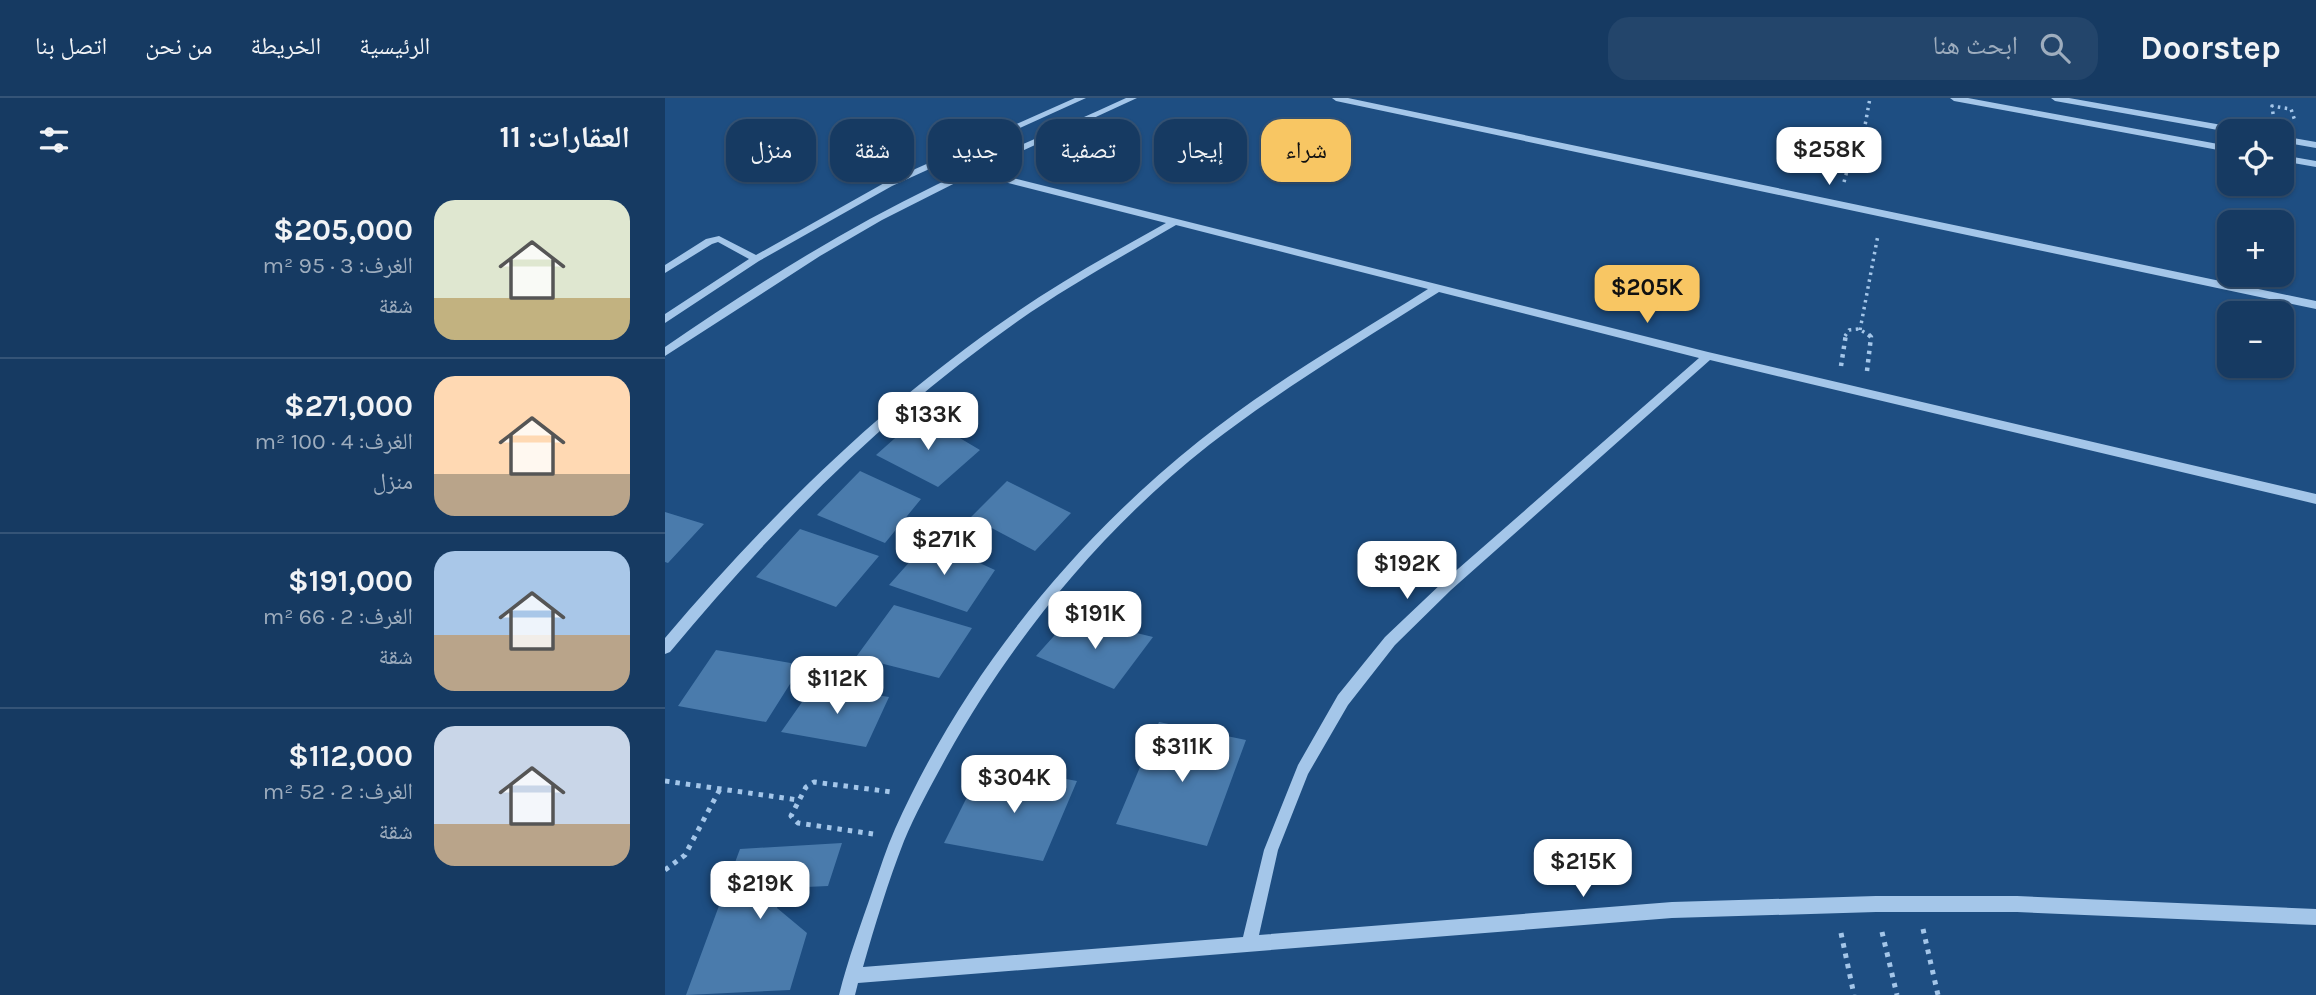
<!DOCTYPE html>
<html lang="ar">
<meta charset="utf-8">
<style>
body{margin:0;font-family:Karla,"Noto Naskh Arabic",sans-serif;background:#23456b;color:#f1f3f6;direction:rtl;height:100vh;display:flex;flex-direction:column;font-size:26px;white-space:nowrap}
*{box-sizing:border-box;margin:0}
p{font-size:23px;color:#9eadbe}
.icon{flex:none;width:38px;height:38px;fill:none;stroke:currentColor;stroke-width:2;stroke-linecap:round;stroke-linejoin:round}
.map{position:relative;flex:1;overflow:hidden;direction:ltr}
.details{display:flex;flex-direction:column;background:#163a62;width:665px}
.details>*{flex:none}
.guide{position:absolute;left:21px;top:21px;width:665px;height:63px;direction:rtl;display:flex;gap:14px}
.buttons{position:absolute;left:1552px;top:21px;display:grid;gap:14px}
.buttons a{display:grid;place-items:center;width:77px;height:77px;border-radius:14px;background:#163a62;box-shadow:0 2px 5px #0004,0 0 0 2px #355477;font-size:35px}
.price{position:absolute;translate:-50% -60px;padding:0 16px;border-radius:14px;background:#fff;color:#222;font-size:23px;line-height:46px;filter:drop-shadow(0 2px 4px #0008)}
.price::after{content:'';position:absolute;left:50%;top:42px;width:21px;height:16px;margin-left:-10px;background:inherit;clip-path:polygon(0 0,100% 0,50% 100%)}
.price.selected{background:#f8c663;color:#111}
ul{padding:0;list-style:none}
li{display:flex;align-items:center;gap:21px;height:175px;padding:0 35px}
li+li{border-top:2px solid #355477}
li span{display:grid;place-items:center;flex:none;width:196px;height:140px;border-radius:21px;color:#555}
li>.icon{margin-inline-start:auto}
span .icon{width:84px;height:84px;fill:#fffc;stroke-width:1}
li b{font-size:30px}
h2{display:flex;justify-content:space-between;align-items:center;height:84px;padding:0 35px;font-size:30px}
.chip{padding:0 24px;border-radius:21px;background:#163a62;box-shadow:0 2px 5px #0004,0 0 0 2px #355477;font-size:24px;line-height:63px}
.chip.selected{background:#f8c663;color:#111}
header{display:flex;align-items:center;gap:42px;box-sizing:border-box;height:98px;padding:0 35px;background:#163a62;border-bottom:2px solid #355477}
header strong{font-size:33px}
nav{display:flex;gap:38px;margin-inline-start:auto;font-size:24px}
.search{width:490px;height:63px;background:#23456b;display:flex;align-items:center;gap:18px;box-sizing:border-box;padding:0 24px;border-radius:21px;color:#9eadbe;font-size:26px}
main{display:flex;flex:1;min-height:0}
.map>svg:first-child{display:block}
.building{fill:#4a7bac}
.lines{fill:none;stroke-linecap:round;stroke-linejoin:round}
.path-far2{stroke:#a4c6e9;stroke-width:3.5;stroke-dasharray:2.5 4.5;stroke-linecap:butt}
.path-far1{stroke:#a4c6e9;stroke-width:4.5;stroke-dasharray:3.5 5;stroke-linecap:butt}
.path{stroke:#a4c6e9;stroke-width:5;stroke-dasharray:4.5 6;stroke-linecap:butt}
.minor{fill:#a4c6e9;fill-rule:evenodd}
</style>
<header>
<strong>Doorstep</strong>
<div class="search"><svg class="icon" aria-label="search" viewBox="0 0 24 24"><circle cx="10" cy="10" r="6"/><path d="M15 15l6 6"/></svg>ابحث هنا</div>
<nav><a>الرئيسية</a><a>الخريطة</a><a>من نحن</a><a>اتصل بنا</a></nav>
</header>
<main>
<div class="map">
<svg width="1651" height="897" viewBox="0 0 1651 897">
<rect width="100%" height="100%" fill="#1e4e82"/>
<!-- building -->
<path class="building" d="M256,317L315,352L273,389L211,357Z
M195,373L256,401L220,445L152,417Z
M342,383L406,415L370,453L306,419Z
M0,414L39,426L3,465L0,464Z
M135,431L214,458L171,509L91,479Z
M264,442L330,472L302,514L224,487Z
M229,507L307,530L274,580L191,559Z
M406,519L488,539L449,591L371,558Z
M51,552L137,567L101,624L13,608Z
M149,587L224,599L201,649L116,634Z
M494,624L581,642L542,748L451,726Z
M341,670L412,683L378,763L279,745L306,691L329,695Z
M177,745L163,788L119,790L112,810L142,835L125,892L21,897L75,751Z"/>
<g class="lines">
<!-- path-far2 -->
<path class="path-far2" d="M1609,23L1607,8L1626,11L1630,23
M1179,84L1182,73L1195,55L1205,0
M1195,232L1213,137
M1180,238L1184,232L1194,231L1205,238"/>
<!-- path-far1 -->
<path class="path-far1" d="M1176,268L1181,236
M1202,273L1206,239L1203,236"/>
<!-- path -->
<path class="path" d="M0,683L133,702
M208,736L133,725L126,718L141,689L149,684L227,694
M0,772L20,757L55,691
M1258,831L1273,897
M1217,834L1232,897
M1176,835L1189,897"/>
<!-- minor -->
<path class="minor" d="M410,0H421L227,88L94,163L0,225V216L84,161L53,144L47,146L0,175V167L41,141L54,138L91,157L221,84Z
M461,0H472L316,72L1043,254L1651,396V406L1045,262L786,492L730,547L683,607L643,676L613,752L594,837L1007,804L1211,798H1352L1651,811V827L1352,814H1211L1007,820L193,885L190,897H174C183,861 196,826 208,791C215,771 221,751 230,731C297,581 405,446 534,343C605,286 686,240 763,191L511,127C458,158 403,188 353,223C220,316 108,430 5,554L0,556V540C103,419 215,308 346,218C396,183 449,154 501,125L308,76L217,122L155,158L0,258V249C87,189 176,133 271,87C333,56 398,29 461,0ZM774,194L1034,260L778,484L720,539L673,597L633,667L599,752L578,839L198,869C210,827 223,784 239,743C251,714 267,686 282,658C348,540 437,431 544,347C617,291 696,243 774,194Z
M667,0H683L1651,203V211L671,3Z
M1285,0H1303L1564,48V54L1289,3Z
M1386,0H1404L1574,30L1578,33L1564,34L1390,3Z
M1617,38L1651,44V50L1617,44Z
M1617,57L1651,63V69L1617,63Z"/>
</g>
</svg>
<div class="buttons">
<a><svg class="icon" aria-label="locate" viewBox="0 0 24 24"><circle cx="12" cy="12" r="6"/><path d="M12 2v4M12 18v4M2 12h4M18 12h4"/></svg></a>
<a>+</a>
<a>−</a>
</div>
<b class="price" style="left:1164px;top:89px">$258K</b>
<b class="price selected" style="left:982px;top:227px">$205K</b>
<b class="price" style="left:263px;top:354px">$133K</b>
<b class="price" style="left:279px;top:479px">$271K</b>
<b class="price" style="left:742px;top:503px">$192K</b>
<b class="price" style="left:430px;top:553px">$191K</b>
<b class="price" style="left:172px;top:618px">$112K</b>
<b class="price" style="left:517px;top:686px">$311K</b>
<b class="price" style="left:349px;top:717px">$304K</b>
<b class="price" style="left:918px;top:801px">$215K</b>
<b class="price" style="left:95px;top:823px">$219K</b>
<div class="guide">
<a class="chip selected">شراء</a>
<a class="chip">إيجار</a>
<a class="chip">تصفية</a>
<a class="chip">جديد</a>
<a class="chip">شقة</a>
<a class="chip">منزل</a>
</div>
</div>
<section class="details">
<h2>العقارات: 11<svg class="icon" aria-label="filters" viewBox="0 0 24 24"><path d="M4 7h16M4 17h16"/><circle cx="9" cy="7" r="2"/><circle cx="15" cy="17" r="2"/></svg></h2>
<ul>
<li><span style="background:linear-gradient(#dfe7d0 70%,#c2b280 0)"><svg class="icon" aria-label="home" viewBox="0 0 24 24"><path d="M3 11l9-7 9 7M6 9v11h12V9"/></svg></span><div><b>$205,000</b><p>الغرف: 3 · 95 m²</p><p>شقة</p></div></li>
<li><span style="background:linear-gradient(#ffd9b3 70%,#b9a48a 0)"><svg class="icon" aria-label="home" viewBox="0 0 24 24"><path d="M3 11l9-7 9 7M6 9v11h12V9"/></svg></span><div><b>$271,000</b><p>الغرف: 4 · 100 m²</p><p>منزل</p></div></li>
<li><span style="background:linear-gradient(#a9c7e8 60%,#b9a48a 0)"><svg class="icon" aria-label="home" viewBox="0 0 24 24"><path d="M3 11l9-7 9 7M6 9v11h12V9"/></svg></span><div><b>$191,000</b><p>الغرف: 2 · 66 m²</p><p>شقة</p></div></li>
<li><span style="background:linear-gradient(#c9d6e8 70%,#b9a48a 0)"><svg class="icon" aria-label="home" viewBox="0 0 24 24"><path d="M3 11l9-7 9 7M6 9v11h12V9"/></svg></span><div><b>$112,000</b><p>الغرف: 2 · 52 m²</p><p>شقة</p></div></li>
</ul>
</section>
</main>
